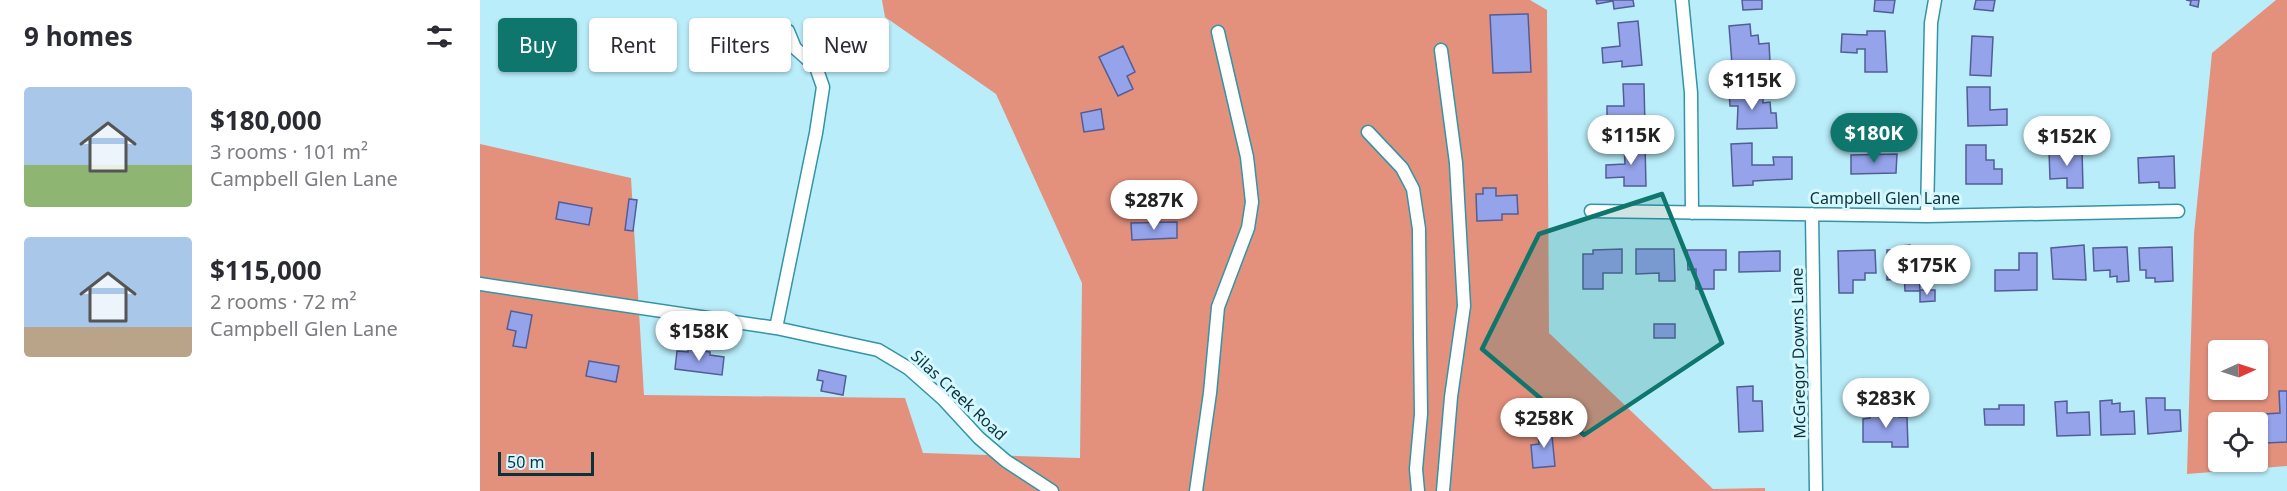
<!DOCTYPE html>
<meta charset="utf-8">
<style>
body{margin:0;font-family:"Noto Sans",sans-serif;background:#f2f2f3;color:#2b2b33;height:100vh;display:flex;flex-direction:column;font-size:22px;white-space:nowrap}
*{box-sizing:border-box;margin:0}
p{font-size:20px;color:#7c7c81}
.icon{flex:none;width:33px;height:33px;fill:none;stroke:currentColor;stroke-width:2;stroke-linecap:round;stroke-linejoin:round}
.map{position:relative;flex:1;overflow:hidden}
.side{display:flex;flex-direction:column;background:#fff;width:480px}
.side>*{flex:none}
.guide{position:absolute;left:18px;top:18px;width:570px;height:54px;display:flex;gap:12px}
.needle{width:39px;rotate:87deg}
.buttons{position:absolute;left:1728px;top:340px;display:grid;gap:12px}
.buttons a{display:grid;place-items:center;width:60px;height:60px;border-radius:6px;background:#fff;box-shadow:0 2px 4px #0004;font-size:30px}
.scale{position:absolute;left:18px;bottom:15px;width:96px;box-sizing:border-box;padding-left:6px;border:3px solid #09333b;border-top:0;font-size:16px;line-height:21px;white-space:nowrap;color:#09333b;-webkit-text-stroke:4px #d5f7ff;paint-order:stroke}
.price{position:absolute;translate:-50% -51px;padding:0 14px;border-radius:21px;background:#fff;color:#222;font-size:20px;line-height:39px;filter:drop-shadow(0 2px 3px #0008)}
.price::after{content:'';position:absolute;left:50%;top:36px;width:18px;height:14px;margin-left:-9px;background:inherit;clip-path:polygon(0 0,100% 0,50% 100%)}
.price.selected{background:#0f766e;color:#fff}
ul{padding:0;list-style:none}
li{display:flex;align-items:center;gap:18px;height:150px;padding:0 24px}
li span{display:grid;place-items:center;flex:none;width:168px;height:120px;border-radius:6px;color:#555}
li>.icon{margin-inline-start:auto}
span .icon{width:72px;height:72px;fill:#fffc;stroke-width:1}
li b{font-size:26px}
h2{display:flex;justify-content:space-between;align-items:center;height:72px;padding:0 24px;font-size:26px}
.tag{padding:0 21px;border-radius:6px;background:#fff;box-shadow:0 2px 4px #0004;font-size:21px;line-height:54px}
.tag.selected{background:#0f766e;color:#fff}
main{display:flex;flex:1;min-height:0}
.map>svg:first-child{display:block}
.forest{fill:#e3917d;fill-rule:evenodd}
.building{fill:#94a3ea;stroke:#525d96;stroke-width:1.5}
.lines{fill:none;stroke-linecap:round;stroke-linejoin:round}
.minor-casing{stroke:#3394a8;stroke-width:15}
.minor{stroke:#fff;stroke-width:12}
.marked{fill:#0f766e;fill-opacity:0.2;stroke:#0f766e;stroke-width:4.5;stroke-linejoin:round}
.labels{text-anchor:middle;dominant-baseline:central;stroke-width:6;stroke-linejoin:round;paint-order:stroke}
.street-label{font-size:16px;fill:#09333b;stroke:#d5f7ff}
</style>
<main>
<section class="side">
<h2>9 homes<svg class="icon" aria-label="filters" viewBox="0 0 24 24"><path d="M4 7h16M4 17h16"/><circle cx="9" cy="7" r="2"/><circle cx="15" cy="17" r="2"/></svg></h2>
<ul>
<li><span style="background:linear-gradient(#a9c7e8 65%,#8fb573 0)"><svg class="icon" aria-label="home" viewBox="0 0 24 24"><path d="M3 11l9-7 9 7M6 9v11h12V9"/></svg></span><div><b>$180,000</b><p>3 rooms · 101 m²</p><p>Campbell Glen Lane</p></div></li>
<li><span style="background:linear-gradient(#a9c7e8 75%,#b9a48a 0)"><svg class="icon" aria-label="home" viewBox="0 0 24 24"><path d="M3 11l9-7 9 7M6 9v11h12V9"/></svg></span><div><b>$115,000</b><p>2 rooms · 72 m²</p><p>Campbell Glen Lane</p></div></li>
</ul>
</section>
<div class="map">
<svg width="1807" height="491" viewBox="0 0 1807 491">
<rect width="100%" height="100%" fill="#b9edf9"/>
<!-- forest -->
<path class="forest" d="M402,0H1050L1067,10L1069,333L1233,489L1285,488V491H0V144L151,178L164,395L425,398L443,453L600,458L602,283L516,94L405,17Z
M1796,0H1807V466L1707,474L1714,234L1732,53ZM1738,351H1778V390H1738ZM1738,423H1778V462H1738Z"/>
<!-- building -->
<path class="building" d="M1116,0H1153L1154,6L1134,9L1133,1L1117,4Z
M1262,0H1282V9L1263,10Z
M1395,0H1415L1413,13L1394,11Z
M1496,0H1515L1513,11L1494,9Z
M1706,0H1719L1718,7L1710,5L1711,1Z
M1048,14L1051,72L1013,73L1010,15Z
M1158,21L1162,65L1142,67V61L1123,63L1122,48L1140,46L1138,23Z
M1270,24L1271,36L1278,35L1279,44L1289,43L1290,62L1252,64L1249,26Z
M1387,31H1405L1407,72H1385V49H1377V53L1361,52L1362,34L1387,35Z
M1492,36L1513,37L1511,76L1490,75Z
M643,46L655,72L647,76L653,89L638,96L619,57Z
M1143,84H1164L1165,128H1144L1143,123H1127V106H1144Z
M1487,87H1510V110L1527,109V125L1488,126Z
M1249,90H1268V97H1283V103L1290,102L1291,113H1296L1297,128L1257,129L1258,106H1250Z
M621,109L624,129L604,132L601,113Z
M1165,143L1166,186H1144V177L1126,178V165L1145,164L1144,144Z
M1272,143V165H1294L1293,157H1312V179L1273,181V185L1253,186L1251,144Z
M1486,145H1506V160H1514V169H1522V184H1486Z
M1602,150L1603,188H1587V178L1570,179L1569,151Z
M1417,154L1416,173L1371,174V155Z
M1694,156L1695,188H1679V182L1659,183L1658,158Z
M1003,188H1016V196L1037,195L1038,214H1022V220L997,221L996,194H1003Z
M149,199L157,200L153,231L145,230Z
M79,202L112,208L109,225L76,219Z
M697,222V238L652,240L651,223Z
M1430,245V250H1445V270L1439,271L1440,291H1425L1424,271H1418V279L1407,280V250H1421V246Z
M1604,245L1606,280L1573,279L1571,248Z
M1647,247L1649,281L1637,282V276L1630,277V270L1614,271L1613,248Z
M1692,247L1693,281L1675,282V278H1666V270H1660L1659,248Z
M1142,249V273H1123V289H1103V254H1113V250Z
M1156,249H1194L1195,281H1179V273L1156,274Z
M1207,250H1246V270H1234V289H1216V269L1208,270Z
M1395,250L1396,273H1385V280H1373V293H1359L1358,251Z
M1300,251V271L1259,272V252Z
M1539,253H1557V290L1515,291V270H1539Z
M1440,290H1455V301L1440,302Z
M31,311L52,315L46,348L33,346L36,331L27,329Z
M1174,324H1195V338H1174Z
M208,349L230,352V355L244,357L242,375L195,369L197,351L208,352Z
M109,361L139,366L136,382L106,376Z
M339,370L366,376L363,395L341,391L343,381L337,380Z
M1273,386V401H1282L1283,431L1259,432L1257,387Z
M1799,391H1807V442L1786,443L1785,414L1800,413Z
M1666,398H1685V410H1700L1701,431L1668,434Z
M1632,400V404L1640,403V412L1654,411L1655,434L1621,435L1620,401Z
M1587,401V413L1609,412L1610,435L1577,436L1575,402Z
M1519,405H1544V425H1505L1504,409H1519Z
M1419,411V417H1427L1428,447H1412V442H1383V419L1390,418V412Z
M1071,426L1075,466L1053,468L1051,445L1059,444L1057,427Z"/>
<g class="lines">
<!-- minor casing -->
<g class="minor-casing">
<path id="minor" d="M1202,0L1211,93L1212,213
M961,50L976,163L984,306L971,397L963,491
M888,132L922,168L933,189L939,229L940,335L941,414L936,469L938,491
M1111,211L1447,216L1698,211
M1332,214L1336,491
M1447,216L1451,23L1455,0
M0,284L296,328L398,350L428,368L463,399L499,438L526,461L572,491
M296,328L336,133L343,87L336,67L315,48L308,31
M716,491L730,393L738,307L768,228L772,202L767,157L738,32"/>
</g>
<!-- minor -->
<use href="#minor" class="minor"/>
</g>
<!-- marked area -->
<path class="marked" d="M1182,194L1242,343L1104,435L1002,349L1059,234Z"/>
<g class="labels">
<!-- street labels -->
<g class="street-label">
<text x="1405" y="198">Campbell Glen Lane</text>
<text transform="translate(1318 353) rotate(-91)">McGregor Downs Lane</text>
<text transform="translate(479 395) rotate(43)">Silas Creek Road</text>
</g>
</g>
</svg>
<div class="buttons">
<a><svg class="needle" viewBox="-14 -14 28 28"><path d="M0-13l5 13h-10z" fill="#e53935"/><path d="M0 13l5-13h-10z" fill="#7c7c81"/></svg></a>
<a><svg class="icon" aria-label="locate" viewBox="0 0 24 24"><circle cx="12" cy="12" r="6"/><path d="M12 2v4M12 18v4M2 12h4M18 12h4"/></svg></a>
</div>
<div class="scale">50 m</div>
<b class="price" style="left:1272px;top:111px">$115K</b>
<b class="price selected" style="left:1394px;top:164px">$180K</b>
<b class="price" style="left:1151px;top:166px">$115K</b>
<b class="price" style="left:1587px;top:167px">$152K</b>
<b class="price" style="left:674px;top:231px">$287K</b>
<b class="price" style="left:1447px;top:296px">$175K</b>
<b class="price" style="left:219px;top:362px">$158K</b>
<b class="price" style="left:1406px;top:429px">$283K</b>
<b class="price" style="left:1064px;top:449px">$258K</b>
<div class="guide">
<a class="tag selected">Buy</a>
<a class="tag">Rent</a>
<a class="tag">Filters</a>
<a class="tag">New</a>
</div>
</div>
</main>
